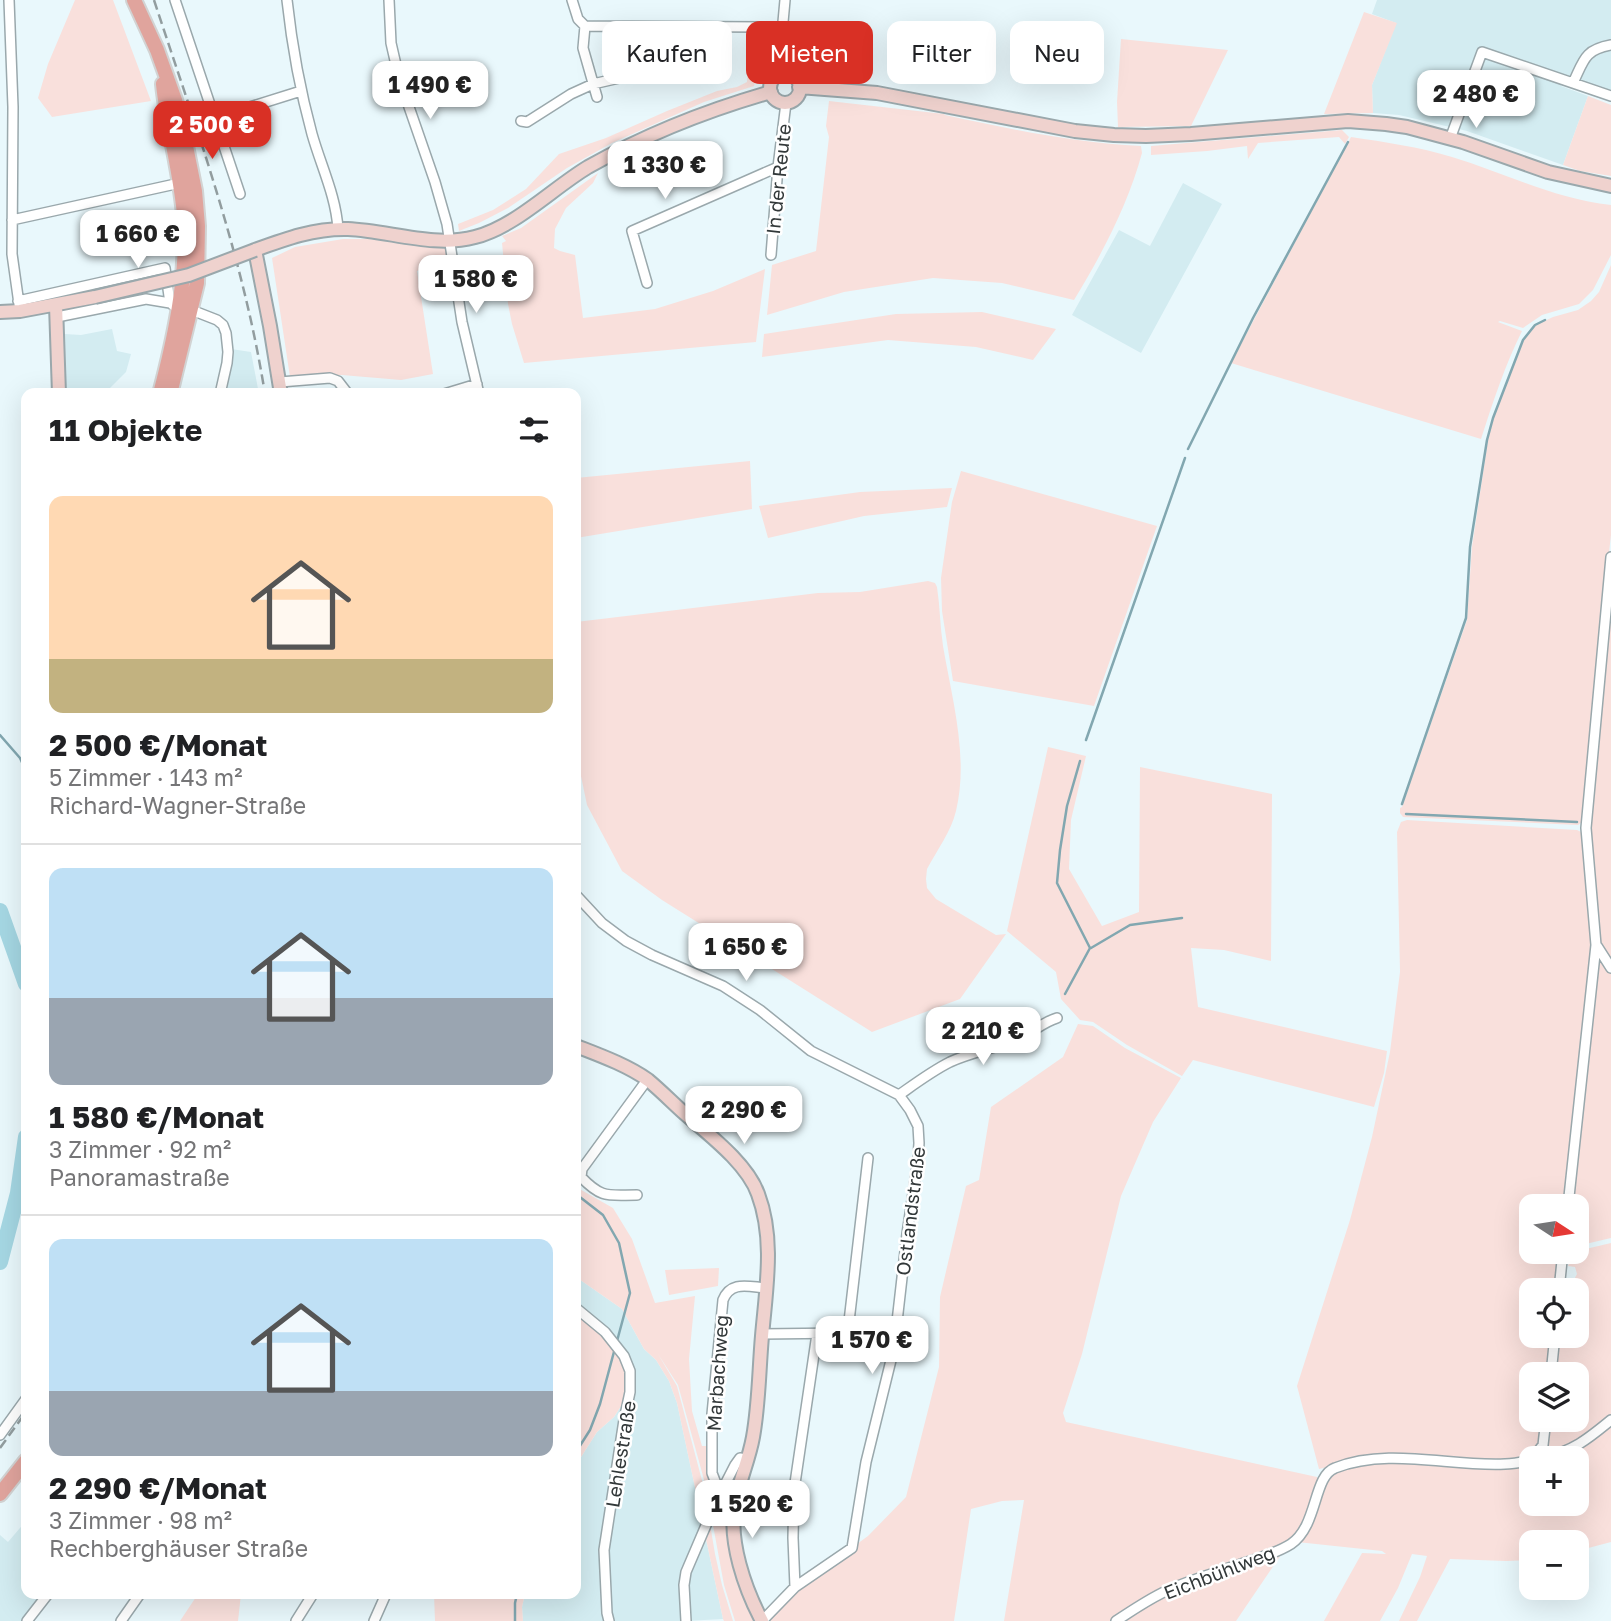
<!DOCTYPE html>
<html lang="de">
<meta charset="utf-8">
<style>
body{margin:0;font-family:"Golos Text",sans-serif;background:#f2f2f2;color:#202124;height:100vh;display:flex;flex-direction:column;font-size:26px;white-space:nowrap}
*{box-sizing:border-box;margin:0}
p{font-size:23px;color:#757577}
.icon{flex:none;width:38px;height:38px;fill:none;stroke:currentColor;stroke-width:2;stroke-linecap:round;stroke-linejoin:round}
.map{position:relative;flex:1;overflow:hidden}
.side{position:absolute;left:21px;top:388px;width:560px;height:1211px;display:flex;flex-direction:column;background:#fff;border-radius:14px;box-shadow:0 7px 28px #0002}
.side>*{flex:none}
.guide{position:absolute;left:602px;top:21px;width:665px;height:63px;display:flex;gap:14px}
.needle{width:46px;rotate:102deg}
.buttons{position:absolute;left:1519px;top:1194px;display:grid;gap:14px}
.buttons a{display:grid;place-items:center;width:70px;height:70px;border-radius:14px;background:#fff;box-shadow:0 7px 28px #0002;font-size:35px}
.price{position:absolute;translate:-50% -60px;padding:0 16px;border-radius:14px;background:#fff;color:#222;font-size:23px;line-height:46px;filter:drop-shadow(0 2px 4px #0008)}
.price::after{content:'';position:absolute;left:50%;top:42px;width:21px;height:16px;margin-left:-10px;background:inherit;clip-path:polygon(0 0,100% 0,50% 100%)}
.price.selected{background:#d93025;color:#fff}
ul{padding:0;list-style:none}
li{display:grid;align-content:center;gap:14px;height:371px;padding:0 28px}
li+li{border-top:2px solid #e0e0e0}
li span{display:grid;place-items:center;height:217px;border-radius:14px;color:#555}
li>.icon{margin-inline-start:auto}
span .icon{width:126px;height:126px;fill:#fffc;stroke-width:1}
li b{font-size:30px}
h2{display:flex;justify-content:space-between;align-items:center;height:84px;padding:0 28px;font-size:30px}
.pill{padding:0 24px;border-radius:14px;background:#fff;box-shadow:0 7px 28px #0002;font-size:24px;line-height:63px}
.pill.selected{background:#d93025;color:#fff}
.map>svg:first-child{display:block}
.built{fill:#d3ecf1}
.green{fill:#f9e0dc}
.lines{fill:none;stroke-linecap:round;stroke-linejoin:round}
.stream{stroke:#82a7b0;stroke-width:2.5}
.river{stroke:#a5d7e3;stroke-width:16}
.street-casing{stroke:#9aa8ac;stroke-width:12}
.secondary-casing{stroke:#9aa8ac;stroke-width:16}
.primary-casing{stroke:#d2d3d3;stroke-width:18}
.street{stroke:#fff;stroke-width:9}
.secondary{stroke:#efd2ce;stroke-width:12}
.primary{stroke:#e0a49d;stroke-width:14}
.rail{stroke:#929d9f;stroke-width:2.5;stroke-dasharray:10 5;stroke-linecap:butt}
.secondary-bridge-casing{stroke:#9aa8ac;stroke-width:16;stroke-linecap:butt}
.secondary-bridge{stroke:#efd2ce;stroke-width:12}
.labels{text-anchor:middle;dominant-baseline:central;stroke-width:5;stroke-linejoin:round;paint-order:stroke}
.street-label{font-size:19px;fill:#323839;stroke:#fff}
</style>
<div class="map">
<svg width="1611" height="1621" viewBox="0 0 1611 1621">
<rect width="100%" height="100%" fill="#e9f8fc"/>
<!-- built -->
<path class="built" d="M1377,0H1611V94L1564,79L1561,86L1588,96L1563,165L1467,131L1399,115L1373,113L1372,85L1396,23L1372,14Z
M1183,183L1222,204L1141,353L1072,315L1119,230L1150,246Z
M112,329L117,351L131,354L126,372L110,388L108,394H66L65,334L81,335Z
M231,349L251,352L259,394H223Z
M576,1277L622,1309L644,1349L656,1360L669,1381L677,1403L723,1619L686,1621H523L522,1607L525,1594H576V1465L597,1432L614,1417L623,1403L625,1392L624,1365L605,1339L576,1313Z
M26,1521V1594H45L23,1621H0V1535L8,1542Z"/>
<!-- green -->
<path class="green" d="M75,0H113L151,101L52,117L38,98L48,64Z
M1364,12L1397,23L1372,85L1373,113L1324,114Z
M766,33H774L776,70L759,84L755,83L754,86L704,102L612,143L567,168L508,208L479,223L459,231L458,224L493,210L526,189L559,154L606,138L667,111L717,91L737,87L747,82L749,47L755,39Z
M1121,39L1228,50L1191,126L1118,127L1117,102Z
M1588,96L1611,105V176L1580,171L1563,165Z
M829,101L944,114L945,115C1010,129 1074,143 1141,146L1142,153C1128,205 1102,254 1074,300L1002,283L933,278L844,292L767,315L772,265L816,251L829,137L826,126Z
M1342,130L1349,137L1345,144L1339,137L1258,143L1248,159L1247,146L1207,151L1151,155V146Z
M1351,137C1385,142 1419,147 1452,157C1505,173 1554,199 1611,205V255L1593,290L1579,304L1542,315L1523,328L1500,321L1498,322L1522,331C1505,365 1493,402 1481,439L1231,363Z
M598,173L593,183L566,208L555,229L554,248L560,251L575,255L583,318L655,309L713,291L765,269L756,342L524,363L512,324L508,304L502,243L506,241L502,236L521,228Z
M343,239H369L448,249V259L417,271L433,374L401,380L342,375L290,377L272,258L295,247Z
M1611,265V535L1602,614L1582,822L1578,825L1403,817L1400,813V808L1402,807L1467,620L1472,547L1488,440L1494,417L1516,359L1524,339L1536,325L1553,317L1578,310L1591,301L1599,292Z
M982,312L1056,329L1033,360L976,347L888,340L762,357L764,334L896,314Z
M750,461L752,509L576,538V478Z
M961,471L1157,526L1094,706L953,681L942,611L941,578L952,502Z
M952,488L947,507L864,516L768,538L759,506L860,492Z
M928,581L935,583L937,587C940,606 940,626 943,646C952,699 969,757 956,811C951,832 937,850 927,869L926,879L927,888L936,899L996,935L1006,934L960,999L872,1032L662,900L622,871L587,805L576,752V622L818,593L860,592Z
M1611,590V962L1598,937L1589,825Z
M1048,747L1086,756L1071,820L1069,869L1102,926L1139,912L1140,767L1272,794L1271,961L1224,950L1191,948L1198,1007L1387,1051L1384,1073L1374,1107L1193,1060L1182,1076L1127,1045L1093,1022L1080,1020L1061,999L1056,972L1007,931Z
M1407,820L1577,830L1581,832L1584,837L1593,946L1566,1206H1531V1251H1560L1556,1290H1531V1335H1552L1548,1374H1531V1419H1544L1540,1443L1533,1454L1522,1460L1353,1461L1319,1469L1297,1386L1350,1220L1372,1137L1390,1052L1400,972L1397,832L1401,822Z
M1605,959L1611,969V1238L1577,1246V1206H1571L1597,965L1599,961Z
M1078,1024L1093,1026L1125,1048L1181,1078L1153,1122L1121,1196L1082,1354L1063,1413L1066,1422L1317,1477C1319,1496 1307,1527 1293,1540C1287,1544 1278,1547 1272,1550L1139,1602L1111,1621H1004L1024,1500L1002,1501L971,1509L954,1621H768V1620L799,1589L856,1550L857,1544L868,1536L906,1497L939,1367L940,1297L966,1186L979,1180L991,1107L1063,1057Z
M576,1187L613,1208L632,1239L655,1303L695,1296L689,1359L692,1411L702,1446H710L720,1499L730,1500L757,1621H735L724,1585L706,1487L678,1385L658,1354L677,1386L704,1488L715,1554L722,1585L733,1621H724L723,1619L677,1403L669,1381L656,1360L644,1349L622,1309L576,1277Z
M1611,1243V1417L1572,1446L1551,1452L1546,1446L1548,1419H1577V1374H1553L1557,1335H1577V1290H1562L1567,1281L1573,1282L1577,1274L1575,1267L1568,1266L1573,1252Z
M719,1268L718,1286L669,1295L665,1270Z
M576,1313L605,1339L615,1352L624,1365L625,1380L623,1403L614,1417L597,1432L576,1465Z
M1611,1422V1542L1577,1551V1542H1531V1560L1506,1561L1450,1559L1417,1621H1399L1420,1577L1427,1556L1412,1554L1398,1588L1380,1621H1324L1362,1553L1386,1554L1382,1551L1297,1542C1314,1525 1319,1502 1327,1479L1331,1474L1344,1468L1385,1461L1531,1463V1503H1577V1458H1555Z
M1285,1549L1236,1621H1121L1165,1594Z
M198,1594H241L238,1621H180Z
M434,1594H525L522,1607L523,1621H435Z"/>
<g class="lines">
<!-- stream -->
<path class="stream" d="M1188,449L1253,318L1348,142
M0,735L20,758L26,771
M1086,740L1185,458
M1402,804L1466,618L1470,547L1487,440L1493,418L1523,340L1535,325L1545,320
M1406,814L1577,822
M1091,948L1130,925L1182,918
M1065,994L1090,948L1057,883L1060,850L1067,806L1080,761
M576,1194L603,1215L619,1243L630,1293L617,1341
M576,1452L590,1430L600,1404L615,1348
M515,1621V1603L517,1594"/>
<!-- river -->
<path class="river" d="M0,911L26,984
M0,1262L18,1193L26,1137"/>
<!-- street casing -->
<g class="street-casing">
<path id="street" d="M9,0L13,107L12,254L20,311
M175,0L240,194
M287,0C292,46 300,90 312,134C321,166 336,196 338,229
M389,0L391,43L399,78L435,182L447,224L462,322L479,394
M572,0L578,19L585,26L583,48L597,97
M585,26L782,27
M784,74L782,33L785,0
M1573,83C1584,60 1584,50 1611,45
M215,118L301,91
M521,121L527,122L571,94L593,84L654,70
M1450,139L1482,52L1611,96
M12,220L180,183
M771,255L778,167L786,103
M647,283L632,231L778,167
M18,301L165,268L170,303
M57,317L146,299L170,303L178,309L194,311L217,320L223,325L226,333L228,352L227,363L220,394
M280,382L330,378L338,381L348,394
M444,394L477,384
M576,895L602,923L626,941L652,955L723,986L760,1010L811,1051L899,1095L910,1110L918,1126L919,1143L918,1160L907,1234L894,1348L866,1462L852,1548L795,1587L762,1621
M1597,946L1611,968
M899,1095C916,1083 932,1071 950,1062C972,1052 996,1048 1018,1039C1032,1033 1043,1022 1057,1018
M576,1167L582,1169L581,1177C602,1199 608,1195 637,1195
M582,1169L647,1080
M1568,1206L1596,945L1586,828L1611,557
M1559,1290L1563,1251
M576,1308L605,1332L624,1356L630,1371V1392L624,1420L604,1550L607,1613L609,1621
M762,1334L845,1333L848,1330L868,1158
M1551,1374L1555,1335
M0,1435L26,1399
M1533,1458L1543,1445L1546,1419
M1542,1458C1572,1452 1588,1439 1611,1420
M720,1494L712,1473V1414L723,1300C731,1280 749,1287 767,1288
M795,1587L793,1538L794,1490L817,1334
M27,1621L48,1594
M121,1621L140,1594
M296,1621L313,1594
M374,1621L386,1594
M686,1621L684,1585L686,1572L716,1502L735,1465L740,1458L747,1459
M1116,1621C1131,1611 1146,1601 1162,1593C1184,1582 1209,1575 1232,1567C1251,1560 1274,1555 1291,1544C1318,1526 1313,1476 1335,1468C1389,1447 1450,1467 1505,1464C1514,1464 1523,1462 1531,1460"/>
</g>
<!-- secondary casing -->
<g class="secondary-casing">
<path id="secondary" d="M770 88a15 15 0 1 1 30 0a15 15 0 1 1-30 0Z
M799,87L877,93L1075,131L1114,135L1146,136L1191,134L1348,121L1386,124L1407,127L1463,142L1548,172L1611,186
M56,305L59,394
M0,312L20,311L95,297
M281,394L270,326L255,250C285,239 315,228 348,229C390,231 434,248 475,237C515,227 553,188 588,167C645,135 708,110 771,92
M576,1046C599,1055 627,1065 648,1080C660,1090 672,1102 683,1112C708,1134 747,1163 758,1194C775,1239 766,1289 762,1336C759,1370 759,1404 753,1437C749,1460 739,1481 735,1504C728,1541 745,1589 762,1621"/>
</g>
<!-- primary casing -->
<g class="primary-casing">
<path id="primary" d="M134,0L157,50L175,100L185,141L195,191L198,226L197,283L170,394
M160,394C174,340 186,285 185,228C183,180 168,132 163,84
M0,1494L26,1461"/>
</g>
<!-- street -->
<use href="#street" class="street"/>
<!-- secondary -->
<use href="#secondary" class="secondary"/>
<!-- primary -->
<use href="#primary" class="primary"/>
<!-- rail -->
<path class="rail" d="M154,0C197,131 243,256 265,394
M0,1448L26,1412"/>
<!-- secondary-bridge casing -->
<g class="secondary-bridge-casing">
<path id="secondary-bridge" d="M95,297L189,275L255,250"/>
</g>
<!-- secondary-bridge -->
<use href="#secondary-bridge" class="secondary-bridge"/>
</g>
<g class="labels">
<!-- street labels -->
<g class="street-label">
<text transform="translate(778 179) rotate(-84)">In der Reute</text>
<text transform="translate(910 1211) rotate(-83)">Ostlandstraße</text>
<text transform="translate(717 1373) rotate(-86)">Marbachweg</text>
<text transform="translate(620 1454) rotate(-81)">Lehlestraße</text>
<text transform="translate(1219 1572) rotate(-21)">Eichbühlweg</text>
</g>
</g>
</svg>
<div class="buttons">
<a><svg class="needle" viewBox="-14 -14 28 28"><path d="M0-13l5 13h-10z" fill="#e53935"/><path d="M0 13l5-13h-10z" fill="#757577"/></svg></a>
<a><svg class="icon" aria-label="locate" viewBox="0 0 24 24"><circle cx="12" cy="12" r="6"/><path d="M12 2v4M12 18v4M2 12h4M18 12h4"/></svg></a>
<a><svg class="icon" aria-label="layers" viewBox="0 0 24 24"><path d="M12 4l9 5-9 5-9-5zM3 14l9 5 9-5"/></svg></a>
<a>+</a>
<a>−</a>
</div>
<b class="price" style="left:430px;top:121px">1 490 €</b>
<b class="price" style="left:1476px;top:130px">2 480 €</b>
<b class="price selected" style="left:212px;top:161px">2 500 €</b>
<b class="price" style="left:665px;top:201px">1 330 €</b>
<b class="price" style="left:138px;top:270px">1 660 €</b>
<b class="price" style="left:476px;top:315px">1 580 €</b>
<b class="price" style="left:746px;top:983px">1 650 €</b>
<b class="price" style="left:983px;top:1067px">2 210 €</b>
<b class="price" style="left:744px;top:1146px">2 290 €</b>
<b class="price" style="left:872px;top:1376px">1 570 €</b>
<b class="price" style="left:752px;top:1540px">1 520 €</b>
<div class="guide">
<a class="pill">Kaufen</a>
<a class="pill selected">Mieten</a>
<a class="pill">Filter</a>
<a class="pill">Neu</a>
</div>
<section class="side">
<h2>11 Objekte<svg class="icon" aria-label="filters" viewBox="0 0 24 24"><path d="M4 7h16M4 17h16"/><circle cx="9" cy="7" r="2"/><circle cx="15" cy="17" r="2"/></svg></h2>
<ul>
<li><span style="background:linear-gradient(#ffd9b3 75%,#c2b280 0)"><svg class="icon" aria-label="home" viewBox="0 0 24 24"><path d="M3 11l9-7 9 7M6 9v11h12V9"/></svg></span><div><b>2 500 €/Monat</b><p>5 Zimmer · 143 m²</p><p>Richard-Wagner-Straße</p></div></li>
<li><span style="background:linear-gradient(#bfe0f5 60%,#9aa5b1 0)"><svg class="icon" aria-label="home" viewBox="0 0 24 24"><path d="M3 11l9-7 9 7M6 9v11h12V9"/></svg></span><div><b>1 580 €/Monat</b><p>3 Zimmer · 92 m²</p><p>Panoramastraße</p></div></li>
<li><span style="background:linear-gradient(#bfe0f5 70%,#9aa5b1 0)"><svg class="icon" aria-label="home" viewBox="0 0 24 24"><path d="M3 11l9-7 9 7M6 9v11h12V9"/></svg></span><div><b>2 290 €/Monat</b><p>3 Zimmer · 98 m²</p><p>Rechberghäuser Straße</p></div></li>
</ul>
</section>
</div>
